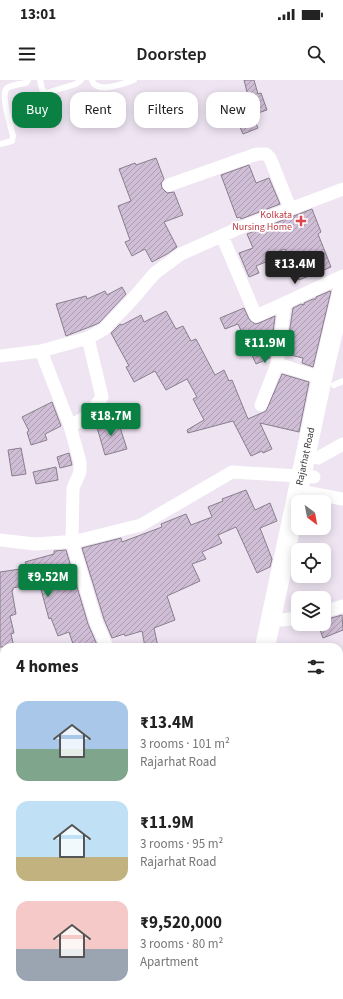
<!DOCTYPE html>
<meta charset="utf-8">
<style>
body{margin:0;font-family:"Source Sans 3",sans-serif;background:#f6f6f6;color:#222;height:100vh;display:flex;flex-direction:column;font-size:15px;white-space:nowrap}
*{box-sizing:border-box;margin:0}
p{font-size:13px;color:#767676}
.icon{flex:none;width:22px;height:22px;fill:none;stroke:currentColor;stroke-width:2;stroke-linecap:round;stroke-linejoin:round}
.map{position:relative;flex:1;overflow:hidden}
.sheet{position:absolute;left:0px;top:563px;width:343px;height:356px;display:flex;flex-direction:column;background:#fff;border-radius:12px 12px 0 0;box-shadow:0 2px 10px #0003}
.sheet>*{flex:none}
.hud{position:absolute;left:12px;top:12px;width:319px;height:36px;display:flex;gap:8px}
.needle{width:26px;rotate:148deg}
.controls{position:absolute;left:291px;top:415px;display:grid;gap:8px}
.controls a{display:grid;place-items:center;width:40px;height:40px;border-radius:8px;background:#fff;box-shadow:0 2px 10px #0003;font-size:20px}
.price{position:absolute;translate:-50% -34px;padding:0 9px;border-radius:4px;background:#0b8043;color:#fff;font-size:13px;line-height:26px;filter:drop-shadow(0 1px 2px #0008)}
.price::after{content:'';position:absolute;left:50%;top:24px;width:12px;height:9px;margin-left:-6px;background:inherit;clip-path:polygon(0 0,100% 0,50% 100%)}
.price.active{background:#222;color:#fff}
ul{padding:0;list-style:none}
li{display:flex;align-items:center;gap:12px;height:100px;padding:0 16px}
li span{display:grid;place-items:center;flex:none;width:112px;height:80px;border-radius:12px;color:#555}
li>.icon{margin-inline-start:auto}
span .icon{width:48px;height:48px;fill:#fffc;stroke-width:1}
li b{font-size:17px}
h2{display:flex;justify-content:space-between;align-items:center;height:48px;padding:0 16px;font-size:17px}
.tag{padding:0 14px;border-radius:12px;background:#fff;box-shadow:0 2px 10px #0003;font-size:14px;line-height:36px}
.tag.active{background:#0b8043;color:#fff}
.status{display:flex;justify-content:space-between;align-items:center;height:28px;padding:0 20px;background:#fff;direction:ltr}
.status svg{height:11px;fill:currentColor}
header{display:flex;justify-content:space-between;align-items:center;height:52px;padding:0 16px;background:#fff;font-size:18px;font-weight:600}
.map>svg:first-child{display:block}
.building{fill:url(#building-hatch);stroke:#887f8c}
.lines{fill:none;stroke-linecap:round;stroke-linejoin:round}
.service{stroke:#fff;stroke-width:6}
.minor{stroke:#fff;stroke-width:13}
.primary{stroke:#fff;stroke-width:20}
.health-dot{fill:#e0444e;stroke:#fff;stroke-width:1.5}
.labels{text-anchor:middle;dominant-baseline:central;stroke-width:3.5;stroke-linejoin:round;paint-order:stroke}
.health-label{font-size:10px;fill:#be3a42;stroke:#fff;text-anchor:end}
.street-label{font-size:10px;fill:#373338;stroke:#fff}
</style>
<div class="status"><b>13:01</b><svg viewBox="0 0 49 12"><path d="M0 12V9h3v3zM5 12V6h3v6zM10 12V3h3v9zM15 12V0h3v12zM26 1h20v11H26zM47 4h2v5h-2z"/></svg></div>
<header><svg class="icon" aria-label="menu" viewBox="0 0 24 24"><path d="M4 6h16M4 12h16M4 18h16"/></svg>Doorstep<svg class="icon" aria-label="search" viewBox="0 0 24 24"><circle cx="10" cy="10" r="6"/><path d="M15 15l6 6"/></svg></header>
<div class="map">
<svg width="343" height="919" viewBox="0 0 343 919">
<defs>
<pattern id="building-hatch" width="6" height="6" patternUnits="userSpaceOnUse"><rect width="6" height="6" fill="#d0bed7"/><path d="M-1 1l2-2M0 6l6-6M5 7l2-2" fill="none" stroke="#aa9baf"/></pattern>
</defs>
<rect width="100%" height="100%" fill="#eee4f2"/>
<!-- building -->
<path class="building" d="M244,0H254L258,14L261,13L267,30L252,35L258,48L243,54L239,45L244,43L236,21L248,16Z
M156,78L164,99L161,103L162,108L167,113L174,112L183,135L164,142L177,167L167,174L152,182L145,169L132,176L125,162L130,160L118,126L131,121L119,89L135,83L136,85Z
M249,85L256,103L269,98L280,124L241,139L240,137L237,138L221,95Z
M312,129L321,152L318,154L331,187L299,200L285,169L266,176L268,181L256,186L259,193L249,197L239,173L253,168L247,154Z
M122,207L126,214L99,243L92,246L66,256L56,224L86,216L87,219L105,211L107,215Z
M330,211H331L313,287L302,283L303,278L286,274L292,235L293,228L301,224L304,225V223L313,219H316V217Z
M244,228L249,239L255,244L259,243L275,236L270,278L256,284L238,244L225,249L220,238Z
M166,231L176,249L183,246L191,261L196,259L215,295L224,290L229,301L232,300L248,339L266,331L282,294L309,302L299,352L260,343L272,369L263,373L262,371L251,376L233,341L188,353L187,350L204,340L193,319L197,317L187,299L166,310L155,291L134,302L126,287L129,286L111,253L120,244L122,245L141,235L144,242Z
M52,322L61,346L45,354L47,360L31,365L27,352L29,351L22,337Z
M117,338L127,369L105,375L96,344Z
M21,368L26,394L12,396L8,370Z
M69,373L72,385L60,388L57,377Z
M56,387L58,400L36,404L33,392Z
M246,410L255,430L270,423L277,441L260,448L272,479L270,487L257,493L236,447L218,455L222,463L202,472L206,479L192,484L200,501L167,516L175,540L154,548L158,567H145L142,551L125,556L124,554L112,558L104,539L82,468L121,458L122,462L162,447L161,444L186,434L191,445L212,437L208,427L223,421L222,419Z
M66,470L88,544L98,567H74L69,552L58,556L51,538L49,539L39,502L13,508V510L12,511L16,534L10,536L14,553L11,554L14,567H0V492L27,488L25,482L54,474V471Z
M342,535L343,550L323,558L318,544H324V540Z"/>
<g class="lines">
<!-- service -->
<path class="service" d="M40,0L42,9L46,13L76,4L81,0
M92,0C96,15 124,3 134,0
M0,64L12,61L13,56C11,47 0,14 7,8C11,5 20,4 26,3L28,0
M334,305L343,301
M339,616L343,614
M339,658L343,657
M339,689L343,698
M339,793L343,794
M339,862L343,860"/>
<!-- minor -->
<path class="minor" d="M169,105L257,74H266L270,78L290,128
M222,156L256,236L285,223L343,196
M285,223L277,284L322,298
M41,271L70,346L88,336L102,317L88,258
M0,276L41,271L88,258L104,249L131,221L155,193L181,174L237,149L343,109
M261,325L277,284
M70,346L80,382V392L73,408L72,462L96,542L107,567
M318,378L343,364
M310,413L343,419
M0,460L35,464L77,461L141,445L232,392L314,397
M324,532L343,526
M282,540L298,538
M0,701L4,700
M0,779L4,778
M0,821L4,829
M5,919L14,915"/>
<!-- primary -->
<g class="primary">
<path id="s1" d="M265,567L322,298L343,209"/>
<path d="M185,919L186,915"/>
<path d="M201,919V915"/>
</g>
</g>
<!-- markers -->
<path class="health-dot" d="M299 135h4v4h4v4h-4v4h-4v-4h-4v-4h4z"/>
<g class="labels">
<!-- health labels -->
<g class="health-label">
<text x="292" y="135">Kolkata<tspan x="292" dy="12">Nursing Home</tspan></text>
</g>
<!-- street labels -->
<g class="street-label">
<text stroke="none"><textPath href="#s1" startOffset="195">Rajarhat Road</textPath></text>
</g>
</g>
</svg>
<div class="controls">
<a><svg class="needle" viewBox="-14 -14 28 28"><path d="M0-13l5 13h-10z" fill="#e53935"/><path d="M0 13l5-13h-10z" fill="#767676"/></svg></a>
<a><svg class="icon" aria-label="locate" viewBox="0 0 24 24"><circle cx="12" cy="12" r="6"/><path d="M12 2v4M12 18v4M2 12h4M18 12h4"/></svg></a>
<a><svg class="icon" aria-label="layers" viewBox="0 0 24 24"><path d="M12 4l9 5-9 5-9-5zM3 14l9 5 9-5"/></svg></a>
</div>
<b class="price active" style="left:295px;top:205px">₹13.4M</b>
<b class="price" style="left:265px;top:284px">₹11.9M</b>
<b class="price" style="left:111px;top:357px">₹18.7M</b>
<b class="price" style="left:48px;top:518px">₹9.52M</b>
<div class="hud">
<a class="tag active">Buy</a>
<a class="tag">Rent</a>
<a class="tag">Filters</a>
<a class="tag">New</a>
</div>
<section class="sheet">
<h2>4 homes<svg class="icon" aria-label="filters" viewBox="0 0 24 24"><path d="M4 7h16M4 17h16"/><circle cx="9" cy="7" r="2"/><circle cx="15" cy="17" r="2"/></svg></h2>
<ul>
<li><span style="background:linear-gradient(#a9c7e8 60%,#7fa58c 0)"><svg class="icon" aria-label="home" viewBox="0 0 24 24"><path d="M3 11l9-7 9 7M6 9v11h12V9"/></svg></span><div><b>₹13.4M</b><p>3 rooms · 101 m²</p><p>Rajarhat Road</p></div></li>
<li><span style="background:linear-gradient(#bfe0f5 70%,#c2b280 0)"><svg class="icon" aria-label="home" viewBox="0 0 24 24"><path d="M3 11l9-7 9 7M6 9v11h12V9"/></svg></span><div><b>₹11.9M</b><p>3 rooms · 95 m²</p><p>Rajarhat Road</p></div></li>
<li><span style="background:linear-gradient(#f6c9c9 60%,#9aa5b1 0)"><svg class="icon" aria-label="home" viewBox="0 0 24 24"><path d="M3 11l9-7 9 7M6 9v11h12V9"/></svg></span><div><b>₹9,520,000</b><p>3 rooms · 80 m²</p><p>Apartment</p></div></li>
</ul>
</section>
</div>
